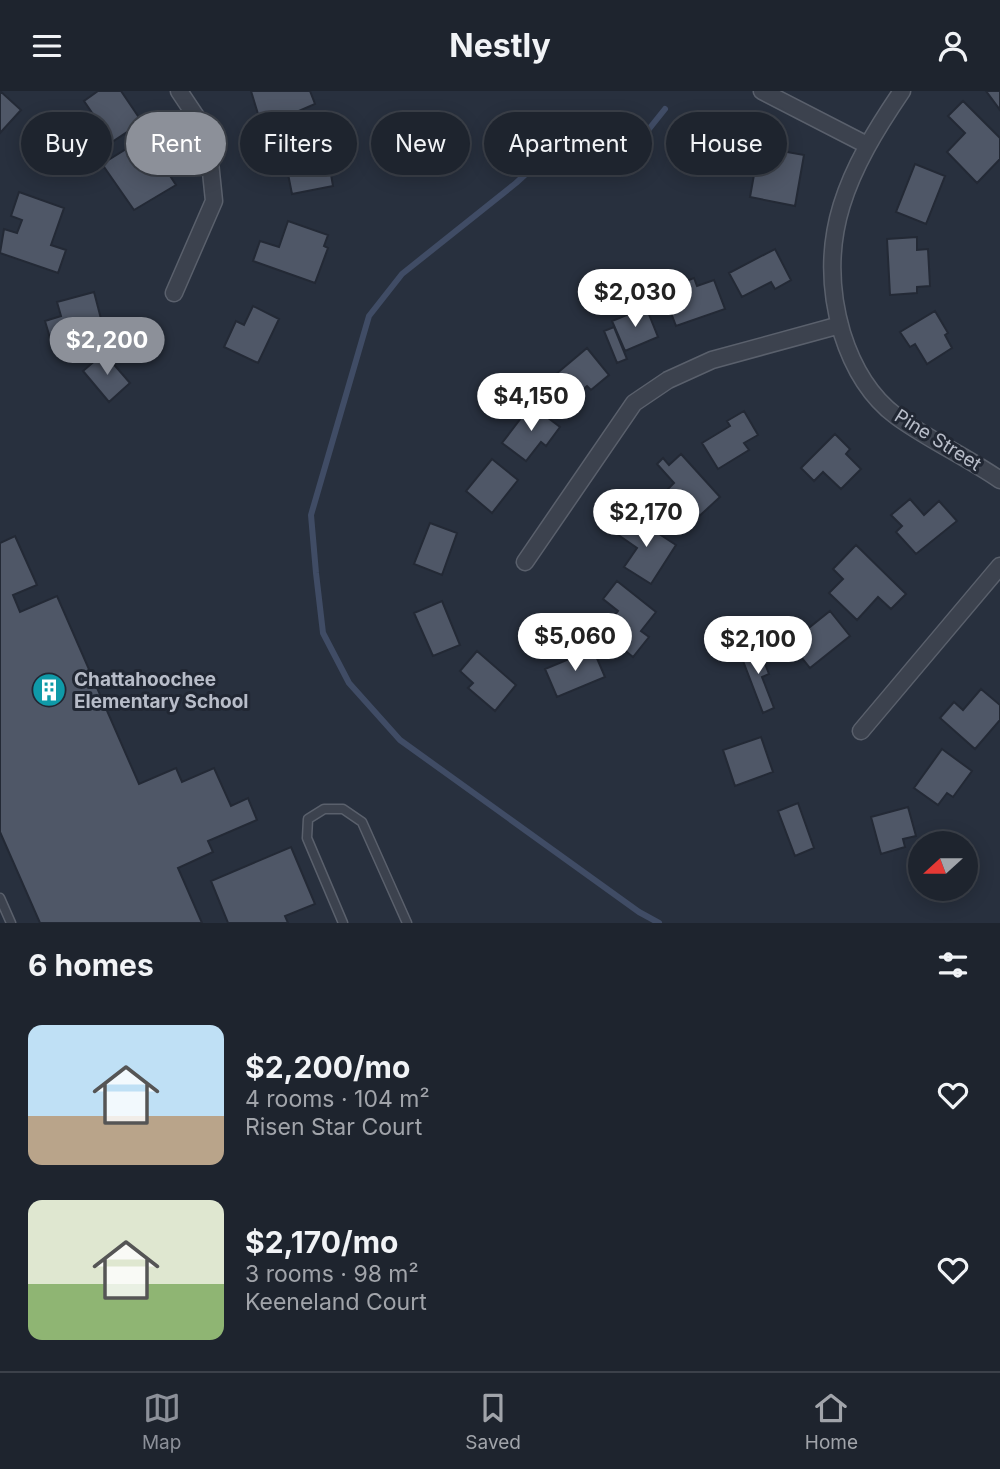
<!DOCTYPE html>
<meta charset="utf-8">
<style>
body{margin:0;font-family:Inter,sans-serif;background:#2b303a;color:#f1f3f6;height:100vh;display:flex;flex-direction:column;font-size:26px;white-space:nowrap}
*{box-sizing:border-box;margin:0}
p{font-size:23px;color:#a1a4aa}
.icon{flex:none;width:38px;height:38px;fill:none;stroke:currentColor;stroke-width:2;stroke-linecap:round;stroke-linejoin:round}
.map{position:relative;height:832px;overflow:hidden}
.drawer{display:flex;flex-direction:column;background:#1e242e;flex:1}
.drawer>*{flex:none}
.guide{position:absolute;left:21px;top:21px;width:959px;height:63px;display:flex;gap:14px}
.needle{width:46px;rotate:249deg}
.fabs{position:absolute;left:908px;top:740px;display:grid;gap:14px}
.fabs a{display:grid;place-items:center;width:70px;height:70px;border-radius:50%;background:#1e242e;box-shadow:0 4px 18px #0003,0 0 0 2px #3c414a;font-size:35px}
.price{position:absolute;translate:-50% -60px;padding:0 16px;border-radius:24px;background:#fff;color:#222;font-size:23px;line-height:46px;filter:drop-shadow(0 2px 4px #0008)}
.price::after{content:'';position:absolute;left:50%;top:42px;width:21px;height:16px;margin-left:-10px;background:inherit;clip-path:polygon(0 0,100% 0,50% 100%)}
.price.current{background:#8c9099;color:#fff}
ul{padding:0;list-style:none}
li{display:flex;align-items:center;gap:21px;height:175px;padding:0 28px}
li span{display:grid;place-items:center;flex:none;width:196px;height:140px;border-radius:14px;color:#555}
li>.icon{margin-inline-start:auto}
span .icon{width:84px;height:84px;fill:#fffc;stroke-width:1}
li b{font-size:30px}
h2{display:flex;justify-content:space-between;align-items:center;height:84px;padding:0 28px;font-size:30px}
.chip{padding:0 24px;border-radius:32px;background:#1e242e;box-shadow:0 4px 18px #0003,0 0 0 2px #3c414a;font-size:24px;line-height:63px}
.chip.current{background:#8c9099;color:#fff}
header{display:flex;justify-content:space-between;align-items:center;height:91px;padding:0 28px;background:#1e242e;font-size:32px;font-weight:700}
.menu{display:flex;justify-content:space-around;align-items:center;height:98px;border-top:2px solid #3c414a;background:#1e242e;font-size:19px;color:#a1a4aa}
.menu a{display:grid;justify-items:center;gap:4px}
.menu .current{color:#8c9099}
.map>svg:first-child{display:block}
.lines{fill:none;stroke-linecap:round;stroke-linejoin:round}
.stream{stroke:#404c65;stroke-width:6}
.building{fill:#4f5767;stroke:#232935;stroke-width:2}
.service-casing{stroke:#5a606c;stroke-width:11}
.minor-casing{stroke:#5a606c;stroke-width:19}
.service{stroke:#3c424e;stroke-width:8}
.minor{stroke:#3c424e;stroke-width:16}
.labels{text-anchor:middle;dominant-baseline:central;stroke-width:6;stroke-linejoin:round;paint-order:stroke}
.street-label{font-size:19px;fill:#b8bdc9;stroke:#212733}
.poi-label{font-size:19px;font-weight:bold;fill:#b8bdc9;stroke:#212733;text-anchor:start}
</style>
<header><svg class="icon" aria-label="menu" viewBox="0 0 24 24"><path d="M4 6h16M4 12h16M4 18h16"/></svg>Nestly<svg class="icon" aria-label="person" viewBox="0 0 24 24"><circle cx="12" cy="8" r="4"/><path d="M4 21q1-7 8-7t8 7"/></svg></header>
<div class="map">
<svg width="1000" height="832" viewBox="0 0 1000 832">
<rect width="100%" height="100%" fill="#28303e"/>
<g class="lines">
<!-- stream -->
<path class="stream" d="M659,832L639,821L400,649L349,592L323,542L316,482L311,424L369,225L402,183L516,92L564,48L633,58L665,18"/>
</g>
<!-- building -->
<path class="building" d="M0,0L21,19L0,42Z
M98,0H121L142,31L112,51L84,10Z
M251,0H310L315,13L262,36Z
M986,0H1000V19Z
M963,10L1000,47V68L977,92L947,61L965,42L948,25Z
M325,48L333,95L292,103L287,78L271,81L267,58Z
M139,50L154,75L161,71L176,94L134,119L102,73Z
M759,56L804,64L795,115L750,106Z
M915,73L945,85L926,133L896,121Z
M19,101L64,117L51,154L66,159L58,182L0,162L4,138L17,142L22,129L11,125Z
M288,130L328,144L324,155L328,157L315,192L253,170L260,150L279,156Z
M917,146V159L928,158L930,195L917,196V202L890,204L887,148Z
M775,158L791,189L775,198L771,191L742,206L729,182Z
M694,187L697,195L714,189L725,218L676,235L665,206L680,200L678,193Z
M94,201L105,243L53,257L45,230L61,225L57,211Z
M253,215L279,228L258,272L224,256L236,230L244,234Z
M646,216L658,246L625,260L612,230Z
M935,220L948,242L945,244L952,257L927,273L915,253L910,256L900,241Z
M614,236L627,268L617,272L604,240Z
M587,257L609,284L591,299L587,295L568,311L549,289Z
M104,262L130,292L109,311L83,280Z
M531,314L560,336L546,355L541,351L526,370L502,352Z
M744,320L758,344L744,352L749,359L718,378L702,352L730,335L727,330Z
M835,343L850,358L846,363L861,378L841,398L823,381L814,390L801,377Z
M681,363L720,406L694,430L685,421L677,429L658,408L674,392L657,373L663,367L669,374Z
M492,368L518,389L492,422L466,400Z
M910,408L924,424L939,410L957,430L916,463L896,441L902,435L891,424Z
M630,424L676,454L651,493L624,476L637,457L617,443Z
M430,432L457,442L442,484L414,473Z
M15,445L37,494L13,504L20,521L57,505L139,693L176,677L182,691L214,677L231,715L248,707L257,729L208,750L213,761L178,777L202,832H40L0,741V452Z
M856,454L906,503L891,518L878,506L857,529L829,502L843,488L833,478Z
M617,490L656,521L641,540L649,546L633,566L602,541L618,520L603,508Z
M442,510L460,554L433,565L414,522Z
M830,520L850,545L810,577L790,552Z
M758,555L769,583L762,586L774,617L763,622L740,562Z
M593,558L605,586L557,606L545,578Z
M477,560L516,594L495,620L468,597L473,592L460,580Z
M981,598L1000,614V629L975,658L940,627L954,611L963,619Z
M761,646L773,681L735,695L723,659Z
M942,658L972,680L953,706L947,702L938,714L914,697Z
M798,712L814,757L795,765L778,720Z
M908,716L916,745L903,748L905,756L881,763L871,726Z
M291,756L315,813L285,825L288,832H228L211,790Z"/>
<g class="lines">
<!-- service casing -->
<g class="service-casing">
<path id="service" d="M0,807L11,832
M343,832L307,747L308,728L324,718H343L362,731L407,832"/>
</g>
<!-- minor casing -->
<g class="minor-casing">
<path id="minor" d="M762,0L865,53
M902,0C849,78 814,146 842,242C852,274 868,304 896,325C927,348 967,366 1000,389
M174,202L214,110L207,42L179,0
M525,471L634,312L668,289L712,269L840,234
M861,640L1000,475"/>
</g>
<!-- service -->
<use href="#service" class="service"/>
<!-- minor -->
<use href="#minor" class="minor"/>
</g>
<!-- icons -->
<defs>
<g id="building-disc" transform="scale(1.75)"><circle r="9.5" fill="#0f9aa8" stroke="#212733"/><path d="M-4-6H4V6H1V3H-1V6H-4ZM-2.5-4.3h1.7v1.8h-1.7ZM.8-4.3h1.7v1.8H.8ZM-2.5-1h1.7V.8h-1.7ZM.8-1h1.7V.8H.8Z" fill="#fff"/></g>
</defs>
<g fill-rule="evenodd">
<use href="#building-disc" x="49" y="599"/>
</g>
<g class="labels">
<!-- street labels -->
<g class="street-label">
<text transform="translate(938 349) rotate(32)">Pine Street</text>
</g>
<!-- poi labels -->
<g class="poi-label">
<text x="74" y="588">Chattahoochee<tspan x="74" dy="22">Elementary School</tspan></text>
</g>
</g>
</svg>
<div class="fabs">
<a><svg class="needle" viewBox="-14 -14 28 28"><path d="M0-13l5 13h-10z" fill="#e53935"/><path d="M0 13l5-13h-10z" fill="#a1a4aa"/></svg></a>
</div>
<b class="price" style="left:635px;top:238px">$2,030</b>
<b class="price current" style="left:107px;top:286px">$2,200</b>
<b class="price" style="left:531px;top:342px">$4,150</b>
<b class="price" style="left:646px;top:458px">$2,170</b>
<b class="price" style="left:575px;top:582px">$5,060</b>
<b class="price" style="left:758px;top:585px">$2,100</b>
<div class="guide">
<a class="chip">Buy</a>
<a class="chip current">Rent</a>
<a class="chip">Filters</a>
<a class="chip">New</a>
<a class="chip">Apartment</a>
<a class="chip">House</a>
</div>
</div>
<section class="drawer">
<h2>6 homes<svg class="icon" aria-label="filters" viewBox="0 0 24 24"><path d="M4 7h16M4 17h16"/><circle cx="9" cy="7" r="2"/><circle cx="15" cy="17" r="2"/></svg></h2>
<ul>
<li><span style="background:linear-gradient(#bfe0f5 65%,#b9a48a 0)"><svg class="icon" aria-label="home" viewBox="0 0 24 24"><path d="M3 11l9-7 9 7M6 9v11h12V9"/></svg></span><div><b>$2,200/mo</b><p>4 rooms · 104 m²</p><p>Risen Star Court</p></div><svg class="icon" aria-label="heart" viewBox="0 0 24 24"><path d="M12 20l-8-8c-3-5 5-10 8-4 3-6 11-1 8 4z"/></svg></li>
<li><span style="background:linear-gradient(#dfe7d0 60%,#8fb573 0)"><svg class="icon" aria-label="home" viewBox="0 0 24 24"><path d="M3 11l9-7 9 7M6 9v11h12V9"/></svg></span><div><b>$2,170/mo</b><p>3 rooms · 98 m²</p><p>Keeneland Court</p></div><svg class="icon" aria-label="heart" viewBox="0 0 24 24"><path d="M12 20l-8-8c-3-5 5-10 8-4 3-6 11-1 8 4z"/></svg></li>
</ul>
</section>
<nav class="menu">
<a class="current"><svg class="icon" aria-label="map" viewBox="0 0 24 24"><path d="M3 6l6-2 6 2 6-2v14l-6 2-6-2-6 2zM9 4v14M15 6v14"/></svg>Map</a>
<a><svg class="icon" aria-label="saved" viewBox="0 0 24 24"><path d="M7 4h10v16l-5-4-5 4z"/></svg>Saved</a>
<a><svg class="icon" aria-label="home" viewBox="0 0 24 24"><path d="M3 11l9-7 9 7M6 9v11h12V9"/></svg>Home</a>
</nav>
